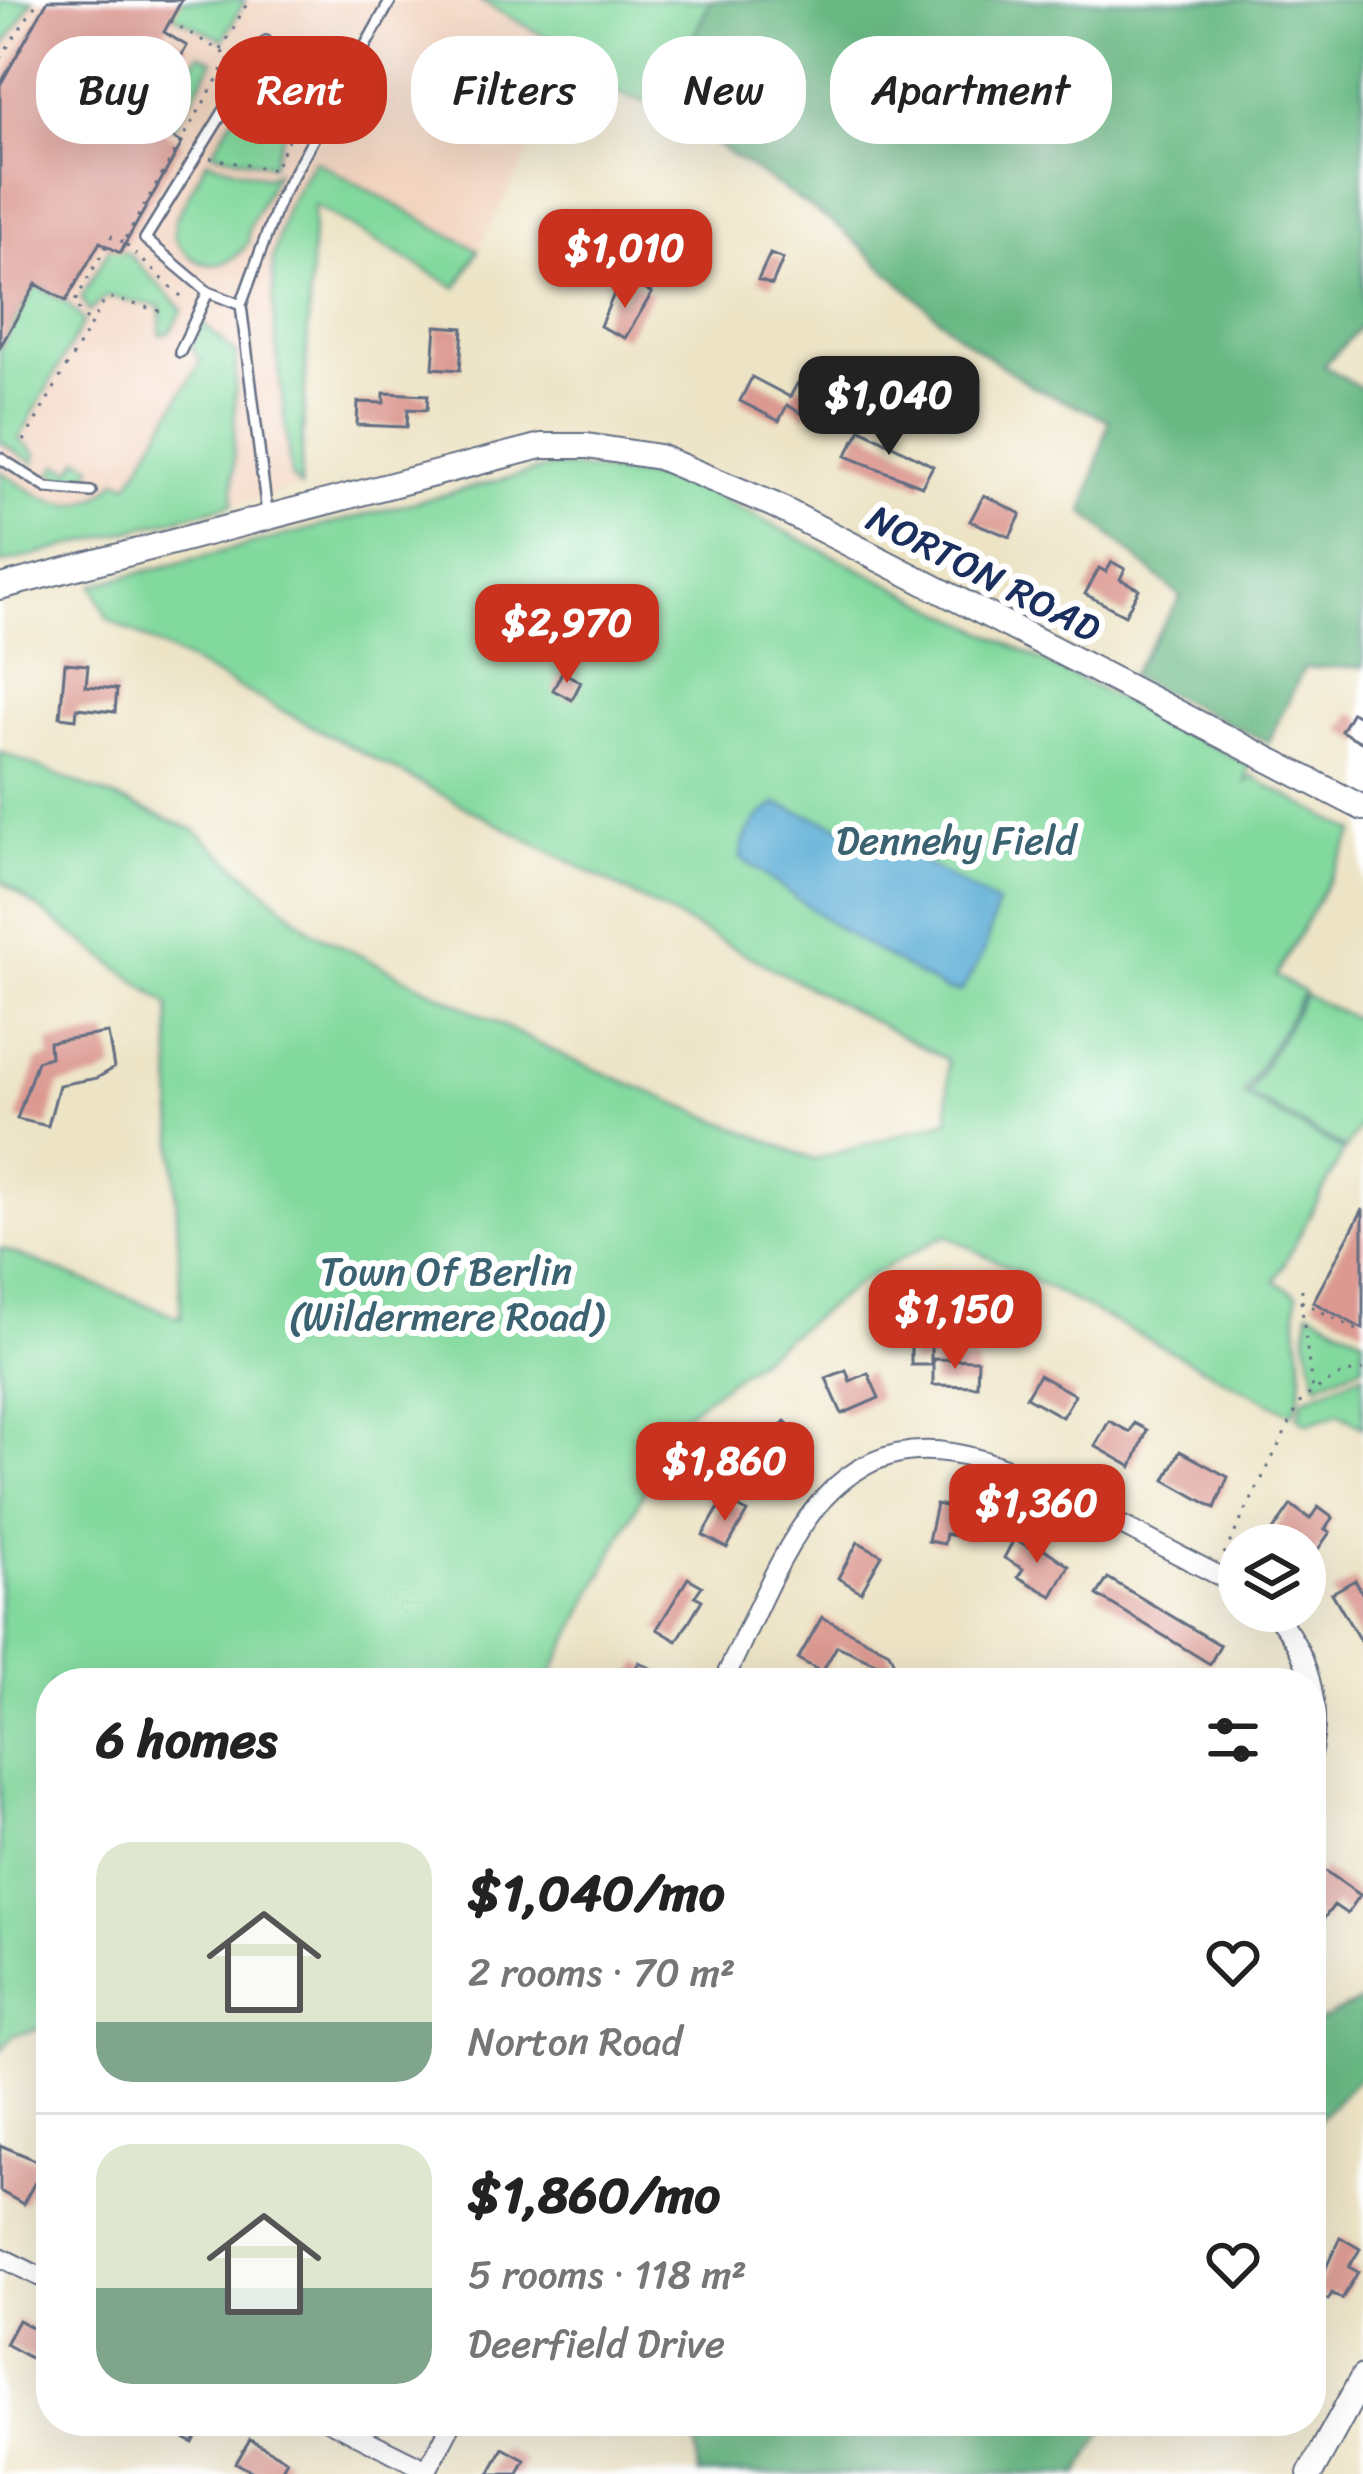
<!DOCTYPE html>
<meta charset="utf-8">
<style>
body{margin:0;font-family:Sriracha,sans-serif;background:#f2f2f2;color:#222;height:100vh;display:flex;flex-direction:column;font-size:45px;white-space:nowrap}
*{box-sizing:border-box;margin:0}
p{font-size:39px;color:#767676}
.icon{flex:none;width:66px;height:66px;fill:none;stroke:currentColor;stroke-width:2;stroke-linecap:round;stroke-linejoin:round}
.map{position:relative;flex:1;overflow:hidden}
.sheet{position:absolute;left:36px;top:1668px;width:1290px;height:768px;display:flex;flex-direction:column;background:#fff;border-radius:48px;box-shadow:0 12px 48px #0002}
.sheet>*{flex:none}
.hud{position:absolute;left:36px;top:36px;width:1293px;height:108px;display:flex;gap:24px}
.fabs{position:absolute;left:1218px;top:1524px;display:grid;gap:24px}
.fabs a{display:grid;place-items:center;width:108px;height:108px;border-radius:50%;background:#fff;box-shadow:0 12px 48px #0002;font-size:60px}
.price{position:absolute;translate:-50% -102px;padding:0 27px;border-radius:24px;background:#c8321e;color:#fff;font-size:39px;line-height:78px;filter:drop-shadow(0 3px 6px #0008)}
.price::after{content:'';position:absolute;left:50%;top:72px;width:36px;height:27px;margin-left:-18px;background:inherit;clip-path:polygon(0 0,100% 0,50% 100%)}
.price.on{background:#222;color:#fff}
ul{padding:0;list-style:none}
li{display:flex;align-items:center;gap:36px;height:300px;padding:0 60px}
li+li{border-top:3px solid #e0e0e0}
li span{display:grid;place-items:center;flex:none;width:336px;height:240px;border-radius:36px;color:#555}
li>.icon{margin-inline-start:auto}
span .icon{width:144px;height:144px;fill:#fffc;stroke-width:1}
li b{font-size:51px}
h2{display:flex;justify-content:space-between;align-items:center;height:144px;padding:0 60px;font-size:51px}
.pill{padding:0 42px;border-radius:48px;background:#fff;box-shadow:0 12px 48px #0002;font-size:42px;line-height:108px}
.pill.on{background:#c8321e;color:#fff}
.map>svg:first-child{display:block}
.built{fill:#f3d4bf}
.green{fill:#82d99d;stroke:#4e847e;stroke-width:3}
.forest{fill:#69b984;stroke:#427471;stroke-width:3}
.water{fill:#5badd6;stroke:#3b6e9a;stroke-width:3}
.building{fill:#db9991}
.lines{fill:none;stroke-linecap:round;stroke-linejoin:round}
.lane-casing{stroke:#646e82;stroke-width:14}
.street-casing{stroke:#646e82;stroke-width:22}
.secondary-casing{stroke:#646e82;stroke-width:28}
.path{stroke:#646e82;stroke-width:3;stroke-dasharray:3 9;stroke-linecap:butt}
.lane{stroke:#fff;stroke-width:9}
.street{stroke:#fff;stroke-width:18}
.secondary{stroke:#fff;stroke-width:24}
.labels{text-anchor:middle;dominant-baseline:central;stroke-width:12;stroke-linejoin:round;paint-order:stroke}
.street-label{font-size:39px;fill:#1b2f5e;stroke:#fff}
.park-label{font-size:39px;fill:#3a6271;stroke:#fff}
</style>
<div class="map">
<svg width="1363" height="2474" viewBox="0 0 1363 2474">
<rect width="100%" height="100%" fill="#fff"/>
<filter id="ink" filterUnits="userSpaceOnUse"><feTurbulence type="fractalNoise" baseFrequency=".00833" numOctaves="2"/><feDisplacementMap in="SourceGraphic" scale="24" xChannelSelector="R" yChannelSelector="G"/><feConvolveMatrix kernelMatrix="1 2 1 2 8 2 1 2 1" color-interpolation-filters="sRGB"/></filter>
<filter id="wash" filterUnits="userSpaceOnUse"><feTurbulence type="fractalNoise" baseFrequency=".004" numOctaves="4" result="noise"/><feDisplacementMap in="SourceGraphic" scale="48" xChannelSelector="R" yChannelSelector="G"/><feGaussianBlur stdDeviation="2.7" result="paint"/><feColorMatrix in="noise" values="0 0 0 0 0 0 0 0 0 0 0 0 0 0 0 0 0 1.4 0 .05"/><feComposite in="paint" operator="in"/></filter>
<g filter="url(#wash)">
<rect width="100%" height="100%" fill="#ede4c6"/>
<!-- built -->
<path class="built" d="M0,0H711L660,107L570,77L457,288L314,205L300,487L0,564Z"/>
<!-- green -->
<path class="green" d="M0,0H33L0,52Z
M178,0H245L223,40L173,15Z
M479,0H711L660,107L570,77L585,39L574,37L562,46Z
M199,54L213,61L176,127L164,126L170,110L161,125L153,122L179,74L185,76Z
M268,71L309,94L317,81L324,87L314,103L301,107L266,79Z
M259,98L288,123L271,165L212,152L241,104Z
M207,160L266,177L276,172L249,228L248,243C224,275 194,270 174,237L175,220Z
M314,160L478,250L457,288L314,205L300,487L291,477L274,324L273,257L286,208Z
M110,247L128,253L183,310L170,332L160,335L161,307L107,296L89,312L81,298Z
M36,285L67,303L84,321L19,439L36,453L34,463L0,442V347Z
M202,323L236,353L233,504L0,564V471C42,499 77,525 118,479L129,484L200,362L191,345Z
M80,458L93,466L88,476L70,481L52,473L58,464L72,470Z
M555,466L685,481L1249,765L1246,782L1252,777L1355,832L1276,976L1304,992L1243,1095L1344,1151L1275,1281L1297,1294C1292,1335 1314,1376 1292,1414L946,1235L867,1277L682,1416L547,1683H51V2026L13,2035L0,2052V1248L181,1318L169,1005L0,880V752L195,830L313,932L570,1059L814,1160L949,1120L947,1060L108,619L93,585Z
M1305,995L1363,1023V1120L1346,1149L1248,1094Z
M1309,1310L1363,1338V1365L1317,1384L1306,1337Z
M1363,1373V1427L1339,1413L1308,1423L1298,1417L1304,1398Z"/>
<!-- forest -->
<path class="forest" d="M711,0H1363V324L1324,366L1363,390V667L1304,668L1268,742L1130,676L1181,597L1084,512L1109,420L1031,386L959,336L839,227L660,107Z
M1363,2000V2073L1311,2128V2025Z
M694,2421H1109L1079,2474H698Z"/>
<!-- water -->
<path class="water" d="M777,804L891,844L997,904L984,953L961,992L945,990L842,931L741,858C740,837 759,813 777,804Z"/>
<g id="blocks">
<!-- building -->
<path class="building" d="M48,0H182L164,32L187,46L145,121L182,143L120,253L100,242L66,301L36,284L0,347V85Z
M770,254L783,259L772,285L758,280Z
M632,283L652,293L625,338L600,326L614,294L624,299Z
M436,326L463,328L460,370L433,368Z
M752,377L790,397L797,384L817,395L806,416L787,405L779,421L740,401Z
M384,393L428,395L427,410L408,409L407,427L357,425L358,402L384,403Z
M861,429L933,466L922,486L846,456Z
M984,495L1021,514L1010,537L970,521Z
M1112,562L1125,569L1120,579L1139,589L1125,615L1085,594L1099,568L1106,572Z
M65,663L88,665L86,686L117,689L115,712L77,708L76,719L60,717Z
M562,672L581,682L572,700L553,690Z
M1352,712L1363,718V743L1341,731Z
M108,1033L114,1068L97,1078L59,1085L48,1126L17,1119L37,1061L50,1057L49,1042Z
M1363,1209V1329L1313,1302Z
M911,1341H931V1365H911Z
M933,1359L978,1360L977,1386L933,1385Z
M846,1370L850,1381L868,1373L879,1398L842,1414L826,1378Z
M1039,1375L1075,1395L1062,1417L1026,1397Z
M785,1421L803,1439L776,1466L758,1448Z
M1109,1421L1130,1432L1134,1423L1147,1430L1132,1467L1095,1446Z
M1180,1451L1228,1477L1215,1508L1165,1480Z
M724,1499L747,1512L727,1548L703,1535Z
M936,1504L977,1514L971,1539L946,1534L944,1544L928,1541Z
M1291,1505L1310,1519L1318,1507L1333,1518L1325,1529L1330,1532L1305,1568V1545H1292L1273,1531Z
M1014,1539L1034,1550L1037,1544L1069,1566L1052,1596L1018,1577L1023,1569L1004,1558Z
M858,1542L882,1555L861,1592L838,1578Z
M688,1578L702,1586L695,1596L702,1600L677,1641L657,1629Z
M1108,1578L1220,1645L1210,1664L1097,1595Z
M1355,1580L1363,1595V1646L1332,1593Z
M822,1617L889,1652L898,1673L837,1646L822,1672L798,1659Z
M639,1662L678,1683H628Z
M1323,1869L1360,1895L1347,1914L1334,1905L1322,1921L1311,1913V1887Z
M0,2145L45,2164L23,2204L0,2191Z
M1340,2237L1360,2249L1349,2267L1358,2272L1342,2299L1332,2293L1328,2300L1315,2292Z
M18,2320L51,2338L43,2365L5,2344Z
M153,2421H204L193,2443Z
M250,2439L287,2460L279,2474H257L236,2463Z
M503,2448L525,2460L518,2474H489Z"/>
</g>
</g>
<g filter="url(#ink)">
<use href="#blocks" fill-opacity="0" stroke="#646e82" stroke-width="3"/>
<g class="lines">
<!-- lane casing -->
<g class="lane-casing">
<path id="lane" d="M266,41L243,80L316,134
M241,305L208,292L145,239L243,80
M180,352L208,292
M0,458L47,488L91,492
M267,513L241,305L280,198L391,0"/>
</g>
<!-- street casing -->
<g class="street-casing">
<path id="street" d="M1272,1611C1308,1650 1323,1703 1311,1755
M722,1683C753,1624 779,1547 824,1498C909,1406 1012,1469 1100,1514C1146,1538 1193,1562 1239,1586
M0,2257L51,2282
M329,2421L427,2470
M425,2474L453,2421"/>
</g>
<!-- secondary casing -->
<g class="secondary-casing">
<path id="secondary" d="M0,587L541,446H587L659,457L774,505L1363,808
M1310,2474L1363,2377"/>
</g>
<!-- path -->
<path class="path" d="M170,21L230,57L123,242L183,298
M221,50L249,0
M0,58L39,0
M210,158L274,170L290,135
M87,320L74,303L112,236L123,242
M24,441L103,303L111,298L160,311
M1302,1289L1301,1301L1363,1333
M1301,1301L1312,1389
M1224,1554L1302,1399L1342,1374L1363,1370"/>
<!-- lane -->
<use href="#lane" class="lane"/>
<!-- street -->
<use href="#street" class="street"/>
<!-- secondary -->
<use href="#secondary" class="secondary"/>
</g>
</g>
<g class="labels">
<!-- street labels -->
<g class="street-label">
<text transform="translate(984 573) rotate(27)">NORTON ROAD</text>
</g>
<!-- park labels -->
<g class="park-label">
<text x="956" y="840">Dennehy Field</text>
<text x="446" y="1271">Town Of Berlin<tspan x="446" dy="45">(Wildermere Road)</tspan></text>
</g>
</g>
</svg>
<div class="fabs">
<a><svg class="icon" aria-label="layers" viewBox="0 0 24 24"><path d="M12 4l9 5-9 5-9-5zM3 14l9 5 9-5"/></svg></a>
</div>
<b class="price" style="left:625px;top:311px">$1,010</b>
<b class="price on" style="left:889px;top:458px">$1,040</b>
<b class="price" style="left:567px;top:686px">$2,970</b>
<b class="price" style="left:955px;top:1372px">$1,150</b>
<b class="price" style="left:725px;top:1524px">$1,860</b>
<b class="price" style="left:1037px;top:1566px">$1,360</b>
<div class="hud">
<a class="pill">Buy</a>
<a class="pill on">Rent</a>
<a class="pill">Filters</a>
<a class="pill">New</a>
<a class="pill">Apartment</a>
</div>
<section class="sheet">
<h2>6 homes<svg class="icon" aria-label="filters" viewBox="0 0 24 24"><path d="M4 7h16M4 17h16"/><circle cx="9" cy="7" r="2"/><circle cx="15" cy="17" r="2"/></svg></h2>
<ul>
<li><span style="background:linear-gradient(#dfe7d0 75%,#7fa58c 0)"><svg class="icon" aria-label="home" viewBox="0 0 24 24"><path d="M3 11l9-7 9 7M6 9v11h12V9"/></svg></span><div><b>$1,040/mo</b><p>2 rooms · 70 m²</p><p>Norton Road</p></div><svg class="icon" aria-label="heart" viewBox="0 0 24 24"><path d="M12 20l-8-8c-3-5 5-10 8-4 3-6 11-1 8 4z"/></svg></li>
<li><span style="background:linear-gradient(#dfe7d0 60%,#7fa58c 0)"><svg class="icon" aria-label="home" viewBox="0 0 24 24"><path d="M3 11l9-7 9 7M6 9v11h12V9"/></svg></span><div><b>$1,860/mo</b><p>5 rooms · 118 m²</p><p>Deerfield Drive</p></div><svg class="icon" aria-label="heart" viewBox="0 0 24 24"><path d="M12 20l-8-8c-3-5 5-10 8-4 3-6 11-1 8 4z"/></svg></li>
</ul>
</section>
</div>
